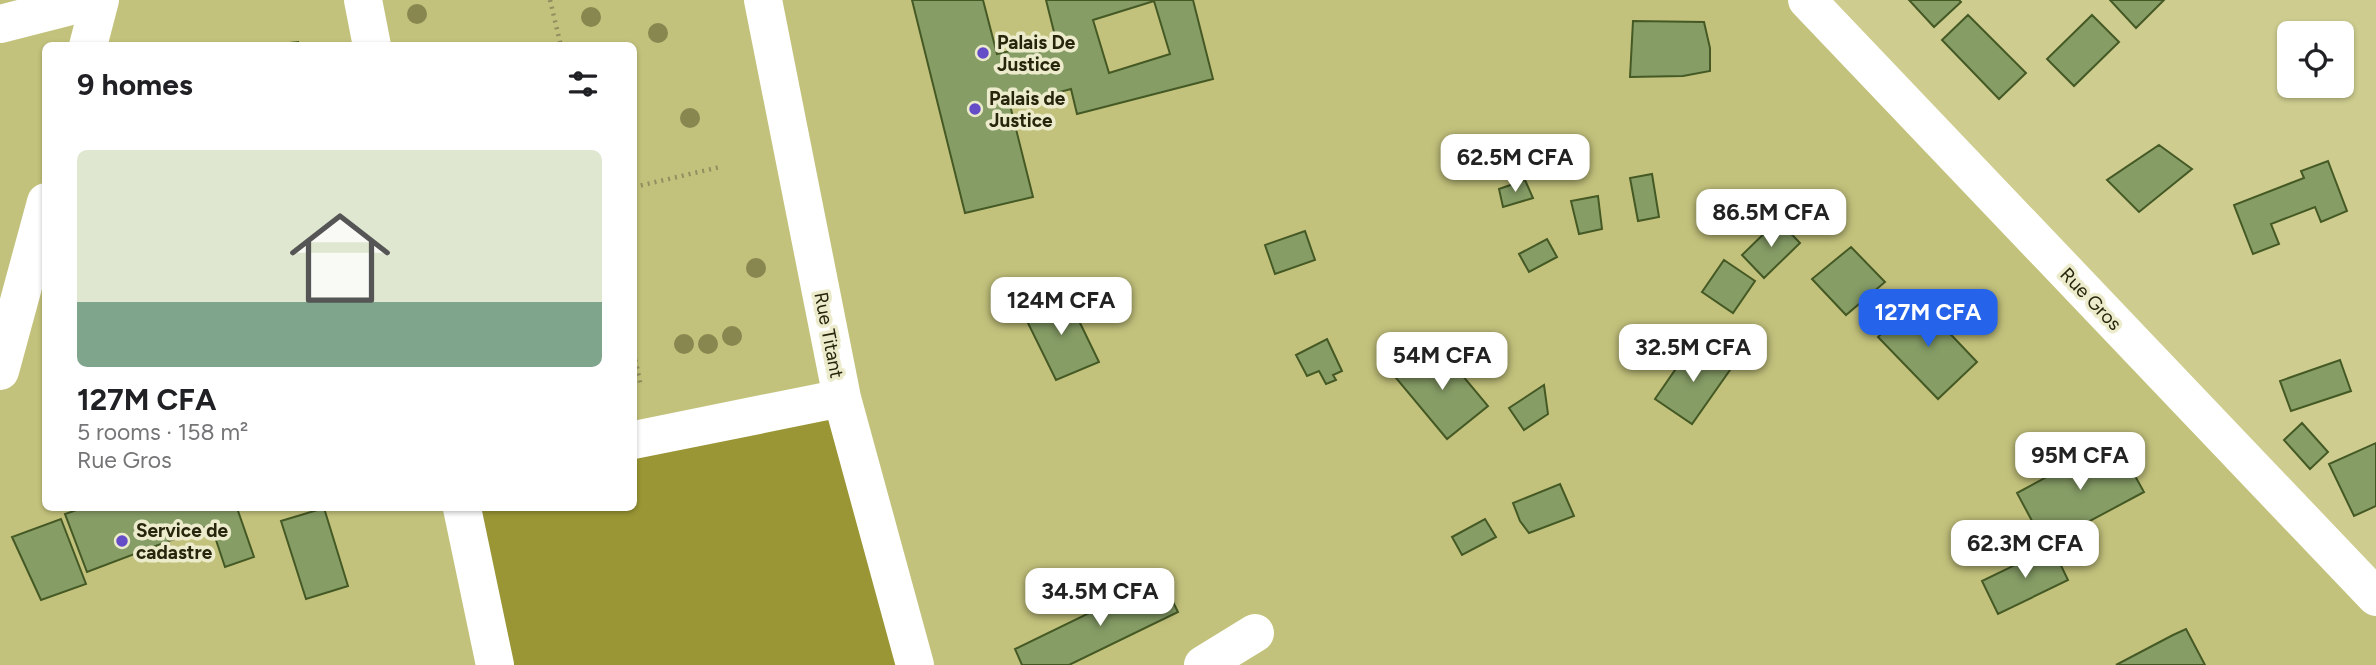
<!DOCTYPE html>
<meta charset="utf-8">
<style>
body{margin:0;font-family:Figtree,sans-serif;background:#f6f6f6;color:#202124;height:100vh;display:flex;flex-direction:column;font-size:26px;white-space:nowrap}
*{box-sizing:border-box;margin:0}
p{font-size:23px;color:#757577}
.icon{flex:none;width:38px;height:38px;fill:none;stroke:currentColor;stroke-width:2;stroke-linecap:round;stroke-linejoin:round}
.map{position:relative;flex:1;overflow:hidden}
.sheet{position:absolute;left:42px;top:42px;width:595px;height:469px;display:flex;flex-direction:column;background:#fff;border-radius:10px;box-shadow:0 2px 5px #0004}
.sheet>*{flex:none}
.fabs{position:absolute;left:2277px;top:21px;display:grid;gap:14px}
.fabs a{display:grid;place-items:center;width:77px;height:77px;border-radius:10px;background:#fff;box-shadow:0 2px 5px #0004;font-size:35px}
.price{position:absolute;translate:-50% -60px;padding:0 16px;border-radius:14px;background:#fff;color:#222;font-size:23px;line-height:46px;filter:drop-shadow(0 2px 4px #0008)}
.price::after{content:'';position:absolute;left:50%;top:42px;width:21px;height:16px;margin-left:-10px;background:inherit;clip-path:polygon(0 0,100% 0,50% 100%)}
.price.on{background:#2563eb;color:#fff}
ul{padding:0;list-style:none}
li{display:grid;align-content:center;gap:14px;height:371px;padding:0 35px}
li+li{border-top:2px solid #e0e0e0}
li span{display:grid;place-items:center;height:217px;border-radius:10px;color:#555}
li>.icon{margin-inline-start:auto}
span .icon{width:126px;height:126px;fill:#fffc;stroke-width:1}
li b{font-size:30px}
h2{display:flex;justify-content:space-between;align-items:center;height:84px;padding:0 35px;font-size:30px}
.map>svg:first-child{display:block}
.built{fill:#c3c27c;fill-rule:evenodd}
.forest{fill:#9a9635}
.building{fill:#869d66;stroke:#455925;stroke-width:2;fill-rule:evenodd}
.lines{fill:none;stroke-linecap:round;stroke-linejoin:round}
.path{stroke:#908f5f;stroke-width:4.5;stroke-dasharray:2 5;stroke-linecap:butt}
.minor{stroke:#fff;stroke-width:38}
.tree{fill:#88874f}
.poi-dot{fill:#644dc6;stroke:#ececcd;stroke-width:2.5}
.labels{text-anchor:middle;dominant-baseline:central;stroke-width:7;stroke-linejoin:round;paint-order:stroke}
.poi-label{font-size:19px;font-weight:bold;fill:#27260d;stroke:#ececcd;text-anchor:start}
.street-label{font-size:19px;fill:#27260d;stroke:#ececcd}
</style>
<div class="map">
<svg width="2376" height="665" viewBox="0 0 2376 665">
<rect width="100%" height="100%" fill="#cecd8f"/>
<!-- built -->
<path class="built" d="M0,0H1820L2376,596V665H0ZM46,46H634V508H46Z"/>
<!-- forest -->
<path class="forest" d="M842,398L911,665H495L462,508H634V440Z"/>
<!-- building -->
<path class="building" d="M912,0H983L997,54L1056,40L1046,0H1193L1213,79L1077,114L1071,89L1010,105L1033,197L965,213ZM1154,1L1170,54L1109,73L1093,20Z
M1909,0H1959L1961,2L1934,27Z
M2110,0H2164L2136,28Z
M1968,15L2026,73L1999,99L1942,40Z
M2092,15L2119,42L2074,86L2047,59Z
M1633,21L1704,22L1710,48V71L1683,76L1630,77Z
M298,42V46H259Z
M2159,145L2192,169L2139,212L2107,180Z
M2328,161L2347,211L2321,222L2315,207L2271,224L2279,244L2253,254L2234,205L2304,178L2301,171Z
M1652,174L1659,217L1638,221L1630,178Z
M1525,180L1533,198L1503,207L1499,189Z
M1598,196L1602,229L1579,234L1571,201Z
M1778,220L1800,243L1764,278L1742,255Z
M1305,231L1315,260L1275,274L1265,245Z
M1547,239L1557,257L1529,272L1519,254Z
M1851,247L1885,282L1846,315L1812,279Z
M1724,260L1755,281L1733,313L1702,292Z
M1065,292L1099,362L1056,380L1024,315Z
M1918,300L1977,362L1938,399L1878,337Z
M1327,339L1342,371L1333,375L1336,380L1326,384L1319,371L1307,376L1296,355Z
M1693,344L1730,370L1692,424L1655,399Z
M1437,345L1488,406L1447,439L1396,378Z
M2340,360L2351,391L2291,411L2280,381Z
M1544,385L1548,414L1524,430L1509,408Z
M2302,423L2328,452L2310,469L2284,440Z
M2115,440L2144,492L2045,545L2017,493Z
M2376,443V506L2354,516L2329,464Z
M1560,484L1574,516L1529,533L1520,521L1513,503Z
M82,508H237L254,557L225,567L211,525L87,572L65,514Z
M324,508L348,586L306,599L281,521Z
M61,519L86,584L41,600L12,537Z
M1485,519L1496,537L1462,555L1452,537Z
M2052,547L2068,580L1998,614L1982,581Z
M1161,578L1178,612L1069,665H1022L1015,649Z
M2186,629L2205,665H2116L2173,635Z"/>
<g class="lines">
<!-- path -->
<path class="path" d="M550,0L561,46
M634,187L720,167
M634,353L641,387"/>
<!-- minor -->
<path class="minor" d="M363,0L372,46
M763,0L842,398L915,665
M1807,0L2376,597
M0,24L94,0
M88,46L100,0
M0,371L46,202
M634,440L842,398
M462,508L495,665
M1203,665L1255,633"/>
</g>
<!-- trees -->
<g class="tree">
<circle cx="417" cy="14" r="10"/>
<circle cx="591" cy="17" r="10"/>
<circle cx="658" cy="33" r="10"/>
<circle cx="690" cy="118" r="10"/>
<circle cx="756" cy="268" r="10"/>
<circle cx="732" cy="336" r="10"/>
<circle cx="684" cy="344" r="10"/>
<circle cx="708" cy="344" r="10"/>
</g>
<!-- markers -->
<g class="poi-dot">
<circle cx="983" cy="53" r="7"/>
<circle cx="975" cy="109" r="7"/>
<circle cx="122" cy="541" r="7"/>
</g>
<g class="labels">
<!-- poi labels -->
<g class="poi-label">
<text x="997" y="42">Palais De<tspan x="997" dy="22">Justice</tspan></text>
<text x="989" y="98">Palais de<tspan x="989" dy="22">Justice</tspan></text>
<text x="136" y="530">Service de<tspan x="136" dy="22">cadastre</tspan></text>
</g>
<!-- street labels -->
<g class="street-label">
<text transform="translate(2091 299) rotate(46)">Rue Gros</text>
<text transform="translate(829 335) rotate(79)">Rue Titant</text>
</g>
</g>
</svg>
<div class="fabs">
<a><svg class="icon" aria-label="locate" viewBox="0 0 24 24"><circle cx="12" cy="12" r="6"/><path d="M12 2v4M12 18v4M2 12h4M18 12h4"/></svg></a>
</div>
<b class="price" style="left:1515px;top:194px">62.5M CFA</b>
<b class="price" style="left:1771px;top:249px">86.5M CFA</b>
<b class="price" style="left:1061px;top:337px">124M CFA</b>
<b class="price on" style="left:1928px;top:349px">127M CFA</b>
<b class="price" style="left:1693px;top:384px">32.5M CFA</b>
<b class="price" style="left:1442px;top:392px">54M CFA</b>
<b class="price" style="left:2080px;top:492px">95M CFA</b>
<b class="price" style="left:2025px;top:580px">62.3M CFA</b>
<b class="price" style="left:1100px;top:628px">34.5M CFA</b>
<section class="sheet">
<h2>9 homes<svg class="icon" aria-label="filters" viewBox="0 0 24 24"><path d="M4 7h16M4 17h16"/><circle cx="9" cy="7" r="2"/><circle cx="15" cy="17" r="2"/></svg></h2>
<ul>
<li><span style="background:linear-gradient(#dfe7d0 70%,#7fa58c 0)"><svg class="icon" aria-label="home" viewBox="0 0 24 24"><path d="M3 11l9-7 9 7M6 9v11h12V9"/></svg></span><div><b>127M CFA</b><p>5 rooms · 158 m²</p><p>Rue Gros</p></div></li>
</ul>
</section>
</div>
